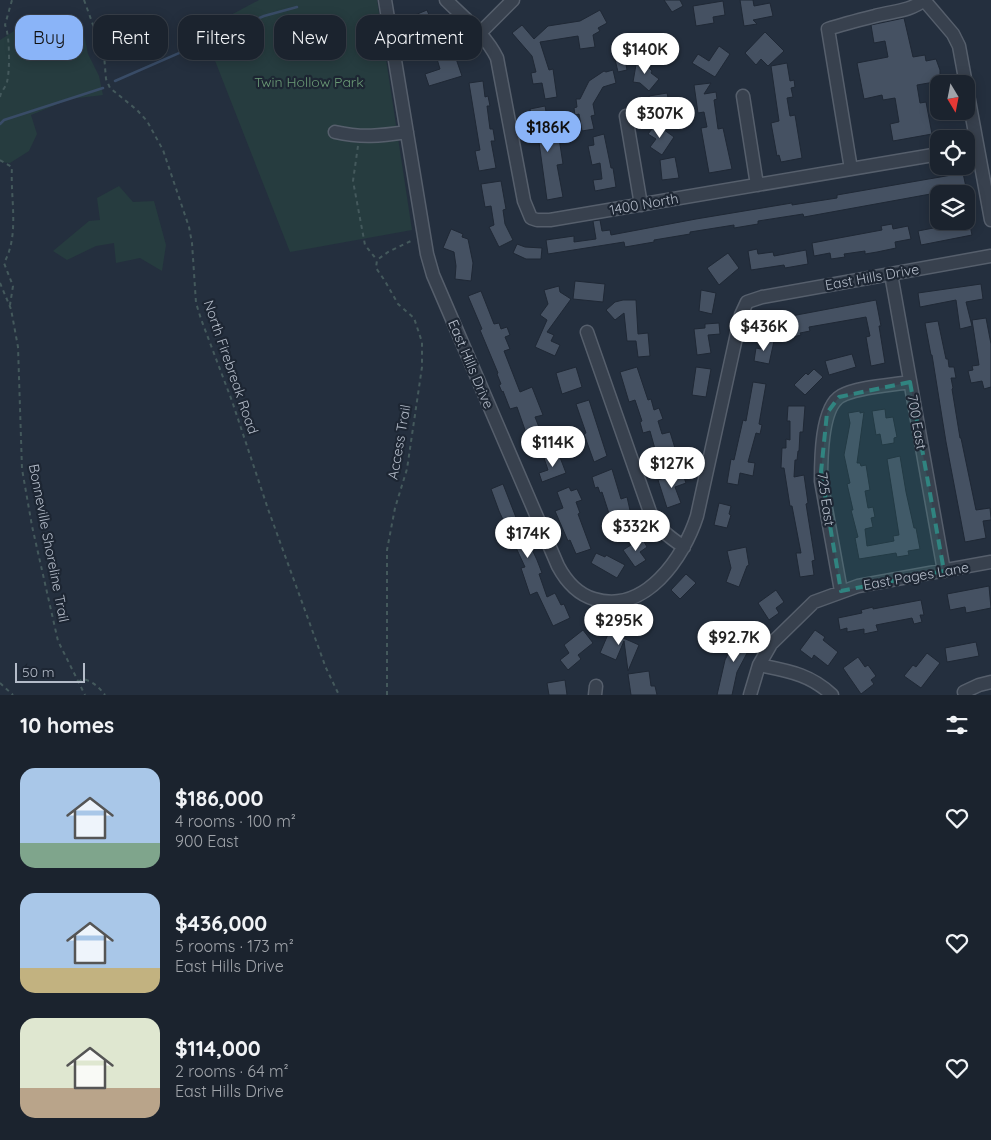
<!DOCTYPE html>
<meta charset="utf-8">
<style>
body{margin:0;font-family:Quicksand,sans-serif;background:#282f3a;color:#f1f3f6;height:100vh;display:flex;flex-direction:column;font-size:19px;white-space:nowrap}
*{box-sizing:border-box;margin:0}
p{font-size:16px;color:#a0a4aa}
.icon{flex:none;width:28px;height:28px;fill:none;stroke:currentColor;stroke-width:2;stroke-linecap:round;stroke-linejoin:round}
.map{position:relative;height:695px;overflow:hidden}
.details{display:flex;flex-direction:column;background:#1b232e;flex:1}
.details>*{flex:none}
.guide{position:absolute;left:15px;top:15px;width:500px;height:45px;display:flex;gap:10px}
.needle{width:32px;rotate:170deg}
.buttons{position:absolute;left:930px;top:75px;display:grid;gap:10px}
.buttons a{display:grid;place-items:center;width:45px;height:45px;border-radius:10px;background:#1b232e;box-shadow:0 2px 12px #0003,0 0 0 1px #39404a;font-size:25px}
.scale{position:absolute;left:15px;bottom:12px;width:70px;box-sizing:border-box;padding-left:5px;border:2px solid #b4bcc9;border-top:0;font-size:14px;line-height:18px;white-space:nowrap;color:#b4bcc9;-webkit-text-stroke:4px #1d2633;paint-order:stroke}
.price{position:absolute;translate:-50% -42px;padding:0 11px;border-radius:18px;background:#fff;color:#222;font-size:16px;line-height:32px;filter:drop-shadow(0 1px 2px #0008)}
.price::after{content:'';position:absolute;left:50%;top:30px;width:15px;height:11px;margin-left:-8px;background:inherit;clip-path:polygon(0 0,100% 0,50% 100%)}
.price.current{background:#8ab4f8;color:#111}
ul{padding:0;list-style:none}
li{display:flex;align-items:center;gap:15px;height:125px;padding:0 20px}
li span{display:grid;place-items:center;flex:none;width:140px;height:100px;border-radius:15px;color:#555}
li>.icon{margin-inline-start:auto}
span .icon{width:60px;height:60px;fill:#fffc;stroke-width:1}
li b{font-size:21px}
h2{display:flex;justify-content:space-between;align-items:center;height:60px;padding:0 20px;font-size:21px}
.tag{padding:0 18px;border-radius:15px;background:#1b232e;box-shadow:0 2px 12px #0003,0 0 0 1px #39404a;font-size:18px;line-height:45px}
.tag.current{background:#8ab4f8;color:#111}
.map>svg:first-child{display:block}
.green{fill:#263c3f}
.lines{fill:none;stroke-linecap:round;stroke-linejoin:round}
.stream{stroke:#394c67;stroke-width:2.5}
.building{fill:#455162;stroke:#1f2835}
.minor-casing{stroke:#565f6c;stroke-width:15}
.path{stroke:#44595c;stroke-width:2;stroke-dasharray:4 4;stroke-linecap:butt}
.minor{stroke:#38414e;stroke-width:12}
.marked{fill:#308480;fill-opacity:0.2;stroke:#308480;stroke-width:4;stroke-dasharray:10 6;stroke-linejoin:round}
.labels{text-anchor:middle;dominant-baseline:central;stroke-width:4.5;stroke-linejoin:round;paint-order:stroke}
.park-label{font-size:14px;fill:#6b9a76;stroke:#1d2633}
.street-label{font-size:14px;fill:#b4bcc9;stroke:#1d2633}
</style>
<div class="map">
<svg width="991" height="695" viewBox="0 0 991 695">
<rect width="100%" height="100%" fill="#242f3e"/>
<!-- green -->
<path class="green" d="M259,0H377L412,230L290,252L203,30Z
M52,18L84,35L88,54L99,76L103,95L70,99L31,115L37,134L29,151L10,163L0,162V40L28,22Z
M119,186L133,202L154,201L166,245L162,271L140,258L116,263L114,243L96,246L67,260L53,251L89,221L100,220L97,198Z"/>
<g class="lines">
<!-- stream -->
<path class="stream" d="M115,81L264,16L297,7
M0,124L4,120L103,88"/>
</g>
<!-- building -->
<path class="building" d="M664,0H680L683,6L672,12Z
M740,0H753L754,6L770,3L773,16L753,20L757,24L744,26Z
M723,1L725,15L713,17L714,23L696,26L693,6Z
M427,10L437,35L426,40L415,15Z
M600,10L607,23L598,28L600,31L593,35L595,47L580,49L578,36L540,42L549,70L553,69L557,97L545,99L542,83L533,84L531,73L536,72L532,56L512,33L522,25L534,39L548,26L580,21Z
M904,18L913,57L925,55L926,61L936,59L940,70V81L917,85L920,103L926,102L932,134L893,141L890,124L899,122L895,98L883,100L882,95L864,99L857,63L888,57L885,41L874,43L871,25Z
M765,32L784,51L768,66L761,59L756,65L745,53Z
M719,46L730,54L715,77L692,63L698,54L709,61Z
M452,47L462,76L429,86L425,74L440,69L435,52Z
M624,53L627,70L618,72L614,55Z
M637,59L650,62L649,68L652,71L651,73L659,79L649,91L640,83L633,82Z
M787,63L790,81L794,80L795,87L791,88L793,97L787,98L790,116L795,115L802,158L781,162L779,155L777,156L771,123L779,121L771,66Z
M613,70L616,83L603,87L593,104L595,115L591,116L594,129L582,131L579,114L575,115L574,108L577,107L576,99H580L589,81L604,71L606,72Z
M483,81L485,97L488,96L490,106H487L490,129H493L495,141H491L496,168L479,171L475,151L480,150L469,83Z
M711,83L704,94L716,92L717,99L714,100L718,129L723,128L732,169L709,173L701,128L707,127L704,112L698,113L694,85Z
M667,93L672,116L657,119L655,107H652L649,96Z
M545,106L551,139L559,138L563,164L557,165L563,197L547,200L538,135H535L530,109Z
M656,124L674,137L662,155L650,147L656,139L648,134Z
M604,134L611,168H613L616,187L595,191L593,180L602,179L600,163L592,165L588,146L594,145L593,137Z
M675,157L679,178L662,180L660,160Z
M963,173L966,187L936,193L804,217L803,214L758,221V224L734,228V225L690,232V234L654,240V242L625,247L624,242L548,254L546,240L574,236V242L596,239L593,221L600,220L602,231L610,230L611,235L696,219L792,203V205L837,198V195Z
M501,181L506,209L503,210L505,224L513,240L499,247L489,227L494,225L491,206L485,207L481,184Z
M954,221H969L972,235L921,245L918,231L954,224Z
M892,224L893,229L908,226L911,239L895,242L896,248L877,252L865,254V251L844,254L845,257L831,259L830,253L814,256L812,243L882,230L881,226Z
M451,229L463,234L462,237L468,239L473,263L471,281L455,279L456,266L454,252L443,248Z
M517,244L525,247L542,248L541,259H526L513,253Z
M757,249L758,254L773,252L774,256L806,250L808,264L785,268L784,265L751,270L748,251Z
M728,253L739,268L719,285L707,268Z
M575,281L605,284L603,302L573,299Z
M981,284L983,299L966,302L972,326L960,329L956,300L920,307L918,293Z
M559,286L560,292L571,299L547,332L554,335L551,341L560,345L555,356L535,347L547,320L540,315L548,304L544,290Z
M701,290L716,293L712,314L699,311Z
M481,291L494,324L499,323L501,329L507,327L510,335L505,337L510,349L504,351L520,392L532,387L543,415L535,417L546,445L532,450L517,407L510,409L503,391L502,392L499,385L501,384L497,374L498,373L480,330L482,329L468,296Z
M623,300H636L638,334L648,333L650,356L638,357L636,341H627L624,313L615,320L606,310L615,302Z
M876,300L881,326H879L885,363L871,366L866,337L870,336L866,317L809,327L810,331L800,333L801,335L789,338L788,335L780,336L778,324L787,322L786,317Z
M986,318L991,344V387L984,389L982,381L971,383L968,371L973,370L972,366L979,365L972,320Z
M938,321L946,359H948L949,367H954L956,378H951L953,388L952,389L960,438H961L976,510L990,508L991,518V520L983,521L986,538L965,542L946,442L932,355H931L925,323Z
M719,323L720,334L708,335L711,353L697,355L694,329L705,328V324Z
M763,339L774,341L769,364L754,361L756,348L761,349Z
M852,354L856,367L829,375L825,361Z
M576,367L582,387L562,394L556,373Z
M637,367L648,400L651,399L654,410L659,408L663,419L658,421L662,434L670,432L678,458L655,464L651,450L655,449L650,431L643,433L640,422L642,421L635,400L629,402L620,372Z
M696,367L711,369L706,397L692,395Z
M814,369L823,377L805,395L794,385L806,373L808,375Z
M753,382L766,384L759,424L762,425L760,434L756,433L748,462L755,463L753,476L740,473L738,485L727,483L731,459L734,460L743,420L746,421Z
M589,400L607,456L594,462L584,434L586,433L576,404Z
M788,406H805L803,432H800L799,451H798L797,460H795L794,477L804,475L808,503L806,504L815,560L812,561L814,575L800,577L796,553H801L792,506H790L784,468H781L782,448H786V439L790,440V421H787Z
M885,409L886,418L893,417L897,437L894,438V443L882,445L880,434L876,435L872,411Z
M860,411V413L864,412L857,463H860L861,466L866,465L870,490L865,491L868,508L873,507L875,517L871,518L873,527L865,529L867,546L894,541L893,536L899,535L887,459L900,456L906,492L914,528H916L920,549L908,551L909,555L897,557L896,553L859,559L855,538L858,537L851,510H853L847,484L850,483L844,455L850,423L848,413Z
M558,452L566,473L542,482L539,473L548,470L544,458Z
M612,469L621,499L627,497L632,519H629L632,527L615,532L602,492L600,493L598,487L595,488L592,477Z
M682,472L686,483L675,487L681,503L667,508L658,480Z
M503,484L522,533L524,532L537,560L542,573L539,574L547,597L555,593L561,605L564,604L570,618L553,626L537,592L530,595L521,568L525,567L499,511L491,489Z
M569,487L571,491L577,489L582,500L576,502L580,513L578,514L591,549L576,554L570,540L568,541L555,511L563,508L557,492Z
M719,503L731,506L729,514L731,515L727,528L714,525Z
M642,538L647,547L640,552L646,560L635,567L623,550Z
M746,547L749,565L747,566L739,587L726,582L731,568L727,551Z
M596,553L605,557L606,555L625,565L617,578L591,563Z
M686,574L696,583L680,599L671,590Z
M989,586L991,608L966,613L965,607L950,610L947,594Z
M776,590L784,602L776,608L779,613L769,620L758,603Z
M921,600L924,615H920L922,622L914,624L912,618L876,625L878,631L864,634V629L847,632V628L840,630L838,618L862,613L861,610L873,607V609Z
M612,625L623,630L621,637L639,645L628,671L624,641L616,660L600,653Z
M583,630L593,643L578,655L581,659L568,670L560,660L569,653L564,645Z
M740,630L755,638L737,672L732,695H717L725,660Z
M815,630L825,637L823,640L838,652L828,666L814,655L812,659L800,650Z
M976,642L979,656L947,662L945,648Z
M927,653L940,663L921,688L904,676L913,665L916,667Z
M858,657L865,667L868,665L876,676L871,680L874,684L861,694L843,668Z
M649,671L651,686H655L657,695H631L628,674Z
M565,680L567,695H549L547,683Z"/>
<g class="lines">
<!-- minor casing -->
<g class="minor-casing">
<path id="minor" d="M385,0L427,254L433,275L558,566C566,581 577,594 594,599C645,615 684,557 697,516L741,315L747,302L762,297L991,256
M446,0C463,17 486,35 497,58L524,201L531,218L537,220H550L939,154
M924,0L953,34L959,46L991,220
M479,34L513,0
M743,96L757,185
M626,116L641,205
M335,132C362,138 380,136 407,132
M851,169L828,29C843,24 859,20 875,16C892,11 909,12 924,0
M891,274L944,571
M587,332L650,512C657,528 669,537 684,547
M841,591L821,481C821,460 821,407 841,396C856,387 892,385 910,382
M759,665C788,671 810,674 832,695
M964,692L979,685L991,682
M595,695L596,686
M750,695L759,665L771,644L814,602L858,586L991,562"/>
</g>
<!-- path -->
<path class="path" d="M84,0L104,55L106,79L110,88L137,110L147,121L163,150L189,227L192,243L196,303L201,319L232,401L268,509L326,668L339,695
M0,97C1,91 6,87 7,82C10,70 10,36 5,25L12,0
M358,146L353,181L365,245L377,260
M0,160L12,167C10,199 20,234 4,263L13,286L10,305
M0,283L11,309L18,347L22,469L32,526L58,641L85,695
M78,682L83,679C92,681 99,687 105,695
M0,683L13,695
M387,695V550L395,508L407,469L422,367V342L414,318L398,304L385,281L376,268L377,260L388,252L413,240"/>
<!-- minor -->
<use href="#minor" class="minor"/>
</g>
<!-- marked area -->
<path class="marked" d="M910,382L944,571L841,591L821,472L827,413L839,397Z"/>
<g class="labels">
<!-- park labels -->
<g class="park-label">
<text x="309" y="82">Twin Hollow Park</text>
</g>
<!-- street labels -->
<g class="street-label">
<text transform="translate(644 204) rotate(-10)">1400 North</text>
<text transform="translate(872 277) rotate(-10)">East Hills Drive</text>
<text transform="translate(471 364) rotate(67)">East Hills Drive</text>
<text transform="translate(231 367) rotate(71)">North Firebreak Road</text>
<text transform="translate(917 422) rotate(80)">700 East</text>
<text transform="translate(399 442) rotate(-80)">Access Trail</text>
<text transform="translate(826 499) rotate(82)">725 East</text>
<text transform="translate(49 543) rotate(79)">Bonneville Shoreline Trail</text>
<text transform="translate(916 576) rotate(-10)">East Pages Lane</text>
</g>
</g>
</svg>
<div class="buttons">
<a><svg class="needle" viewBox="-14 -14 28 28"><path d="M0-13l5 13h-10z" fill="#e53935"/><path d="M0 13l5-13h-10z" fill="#a0a4aa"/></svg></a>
<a><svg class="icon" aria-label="locate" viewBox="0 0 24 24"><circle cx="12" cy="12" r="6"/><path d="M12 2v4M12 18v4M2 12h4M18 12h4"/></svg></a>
<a><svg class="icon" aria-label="layers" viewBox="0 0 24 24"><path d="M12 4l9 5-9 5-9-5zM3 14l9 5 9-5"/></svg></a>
</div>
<div class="scale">50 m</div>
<b class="price" style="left:645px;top:75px">$140K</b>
<b class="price" style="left:660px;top:139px">$307K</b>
<b class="price current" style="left:548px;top:153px">$186K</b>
<b class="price" style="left:764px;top:352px">$436K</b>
<b class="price" style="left:553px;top:468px">$114K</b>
<b class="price" style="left:672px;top:489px">$127K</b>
<b class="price" style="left:636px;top:552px">$332K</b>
<b class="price" style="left:528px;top:559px">$174K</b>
<b class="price" style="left:619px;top:646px">$295K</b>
<b class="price" style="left:734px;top:663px">$92.7K</b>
<div class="guide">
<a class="tag current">Buy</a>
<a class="tag">Rent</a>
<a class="tag">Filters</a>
<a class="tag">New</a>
<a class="tag">Apartment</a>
</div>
</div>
<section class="details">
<h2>10 homes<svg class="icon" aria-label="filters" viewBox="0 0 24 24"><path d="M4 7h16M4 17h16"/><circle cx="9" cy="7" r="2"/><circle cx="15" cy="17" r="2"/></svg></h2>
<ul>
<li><span style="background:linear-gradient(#a9c7e8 75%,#7fa58c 0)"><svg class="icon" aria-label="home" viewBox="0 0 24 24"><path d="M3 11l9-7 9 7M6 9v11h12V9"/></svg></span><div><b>$186,000</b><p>4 rooms · 100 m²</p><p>900 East</p></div><svg class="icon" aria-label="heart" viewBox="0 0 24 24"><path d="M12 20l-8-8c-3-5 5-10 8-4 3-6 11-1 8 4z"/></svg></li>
<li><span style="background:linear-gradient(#a9c7e8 75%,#c2b280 0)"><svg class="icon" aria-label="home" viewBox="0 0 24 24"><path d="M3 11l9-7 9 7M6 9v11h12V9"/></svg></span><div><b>$436,000</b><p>5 rooms · 173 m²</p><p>East Hills Drive</p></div><svg class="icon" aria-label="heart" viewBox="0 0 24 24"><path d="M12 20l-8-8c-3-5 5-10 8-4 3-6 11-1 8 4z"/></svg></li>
<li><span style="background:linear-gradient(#dfe7d0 70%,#b9a48a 0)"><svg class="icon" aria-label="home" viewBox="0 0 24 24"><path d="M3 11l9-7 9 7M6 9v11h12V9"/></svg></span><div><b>$114,000</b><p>2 rooms · 64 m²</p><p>East Hills Drive</p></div><svg class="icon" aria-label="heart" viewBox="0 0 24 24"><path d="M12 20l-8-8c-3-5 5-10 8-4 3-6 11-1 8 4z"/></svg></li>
</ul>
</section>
